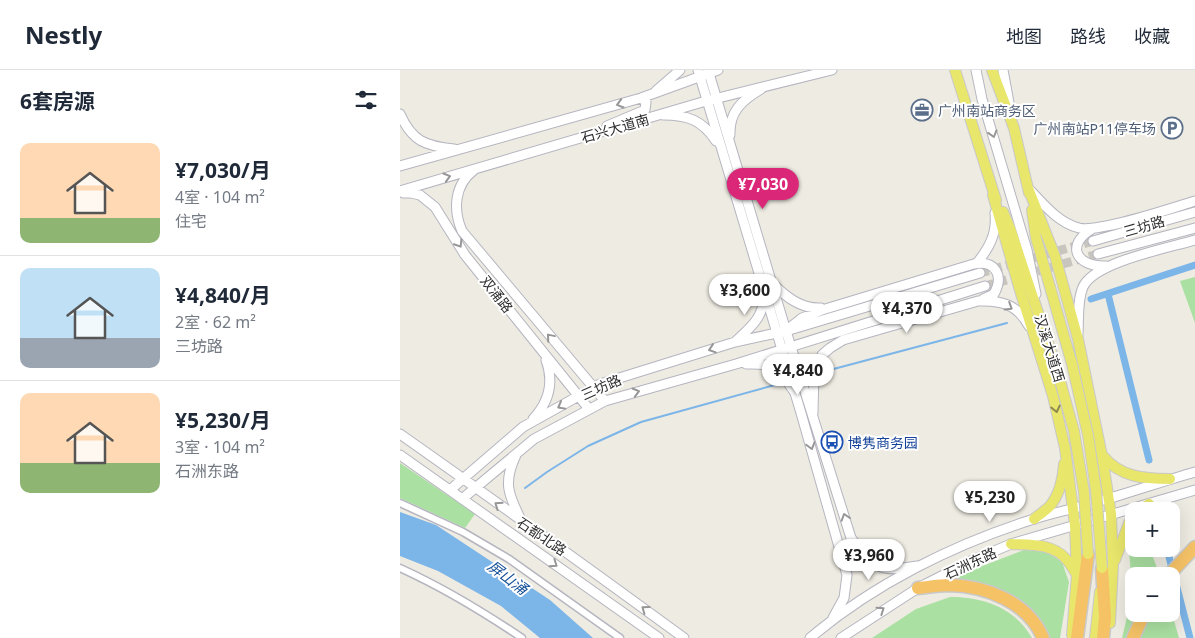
<!DOCTYPE html>
<html lang="zh">
<meta charset="utf-8">
<style>
body{margin:0;font-family:"Noto Sans","Noto Sans SC",sans-serif;background:#f6f6f7;color:#1f2937;height:100vh;display:flex;flex-direction:column;font-size:19px;white-space:nowrap}
*{box-sizing:border-box;margin:0}
p{font-size:16px;color:#747a83}
.icon{flex:none;width:28px;height:28px;fill:none;stroke:currentColor;stroke-width:2;stroke-linecap:round;stroke-linejoin:round}
.map{position:relative;flex:1;overflow:hidden}
.sheet{display:flex;flex-direction:column;background:#fff;width:400px}
.sheet>*{flex:none}
.controls{position:absolute;left:725px;top:432px;display:grid;gap:10px}
.controls a{display:grid;place-items:center;width:55px;height:55px;border-radius:10px;background:#fff;box-shadow:0 5px 20px #0002;font-size:25px}
.price{position:absolute;translate:-50% -42px;padding:0 11px;border-radius:18px;background:#fff;color:#222;font-size:16px;line-height:32px;filter:drop-shadow(0 1px 2px #0008)}
.price::after{content:'';position:absolute;left:50%;top:30px;width:15px;height:11px;margin-left:-8px;background:inherit;clip-path:polygon(0 0,100% 0,50% 100%)}
.price.selected{background:#db2777;color:#fff}
ul{padding:0;list-style:none}
li{display:flex;align-items:center;gap:15px;height:125px;padding:0 20px}
li+li{border-top:1px solid #e0e1e3}
li span{display:grid;place-items:center;flex:none;width:140px;height:100px;border-radius:10px;color:#555}
li>.icon{margin-inline-start:auto}
span .icon{width:60px;height:60px;fill:#fffc;stroke-width:1}
li b{font-size:21px}
h2{display:flex;justify-content:space-between;align-items:center;height:60px;padding:0 20px;font-size:21px}
header{display:flex;align-items:center;gap:30px;box-sizing:border-box;height:70px;padding:0 25px;background:#fff;border-bottom:1px solid #e0e1e3}
header strong{font-size:24px}
nav{display:flex;gap:28px;margin-inline-start:auto;font-size:18px}
main{display:flex;flex:1;min-height:0}
.map>svg:first-child{display:block}
.green{fill:#aae0a2}
.water{fill:#7cb5e8}
.lines{fill:none;stroke-linecap:round;stroke-linejoin:round}
.stream{stroke:#7cb5e8;stroke-width:2}
.canal{stroke:#7cb5e8;stroke-width:7}
.secondary-tunnel{stroke:#c8c5be;stroke-width:9;stroke-dasharray:9 4.5;stroke-linecap:butt}
.minor-casing{stroke:#b5b5c0;stroke-width:9}
.tertiary-casing{stroke:#b5b5c0;stroke-width:11}
.secondary-casing{stroke:#b5b5c0;stroke-width:11}
.primary-casing{stroke:#c9c9c9;stroke-width:12}
.motorway-casing{stroke:#c9c9c9;stroke-width:15}
.minor{stroke:#fff;stroke-width:6}
.tertiary{stroke:#fff;stroke-width:9}
.secondary{stroke:#fff;stroke-width:9}
.primary{stroke:#e9e66c;stroke-width:10}
.motorway{stroke:#f5c266;stroke-width:12}
.primary-bridge-casing{stroke:#c9c9c9;stroke-width:12;stroke-linecap:butt}
.primary-bridge{stroke:#e9e66c;stroke-width:10}
.oneway{stroke:#969696}
.oneway2{stroke:#8c8a4d}
.labels{text-anchor:middle;dominant-baseline:central;stroke-width:4;stroke-linejoin:round;paint-order:stroke}
.service-label{font-size:14px;fill:#4e5e75;stroke:#fff;text-anchor:start}
.street-label{font-size:14px;fill:#2e2e2e;stroke:#fff}
.transit-label{font-size:14px;fill:#164399;stroke:#fff;text-anchor:start}
.water-label{font-size:15px;font-style:italic;fill:#165199;stroke:#fff}
</style>
<header>
<strong>Nestly</strong>
<nav><a>地图</a><a>路线</a><a>收藏</a></nav>
</header>
<main>
<section class="sheet">
<h2>6套房源<svg class="icon" aria-label="filters" viewBox="0 0 24 24"><path d="M4 7h16M4 17h16"/><circle cx="9" cy="7" r="2"/><circle cx="15" cy="17" r="2"/></svg></h2>
<ul>
<li><span style="background:linear-gradient(#ffd9b3 75%,#8fb573 0)"><svg class="icon" aria-label="home" viewBox="0 0 24 24"><path d="M3 11l9-7 9 7M6 9v11h12V9"/></svg></span><div><b>¥7,030/月</b><p>4室 · 104 m²</p><p>住宅</p></div></li>
<li><span style="background:linear-gradient(#bfe0f5 70%,#9aa5b1 0)"><svg class="icon" aria-label="home" viewBox="0 0 24 24"><path d="M3 11l9-7 9 7M6 9v11h12V9"/></svg></span><div><b>¥4,840/月</b><p>2室 · 62 m²</p><p>三坊路</p></div></li>
<li><span style="background:linear-gradient(#ffd9b3 70%,#8fb573 0)"><svg class="icon" aria-label="home" viewBox="0 0 24 24"><path d="M3 11l9-7 9 7M6 9v11h12V9"/></svg></span><div><b>¥5,230/月</b><p>3室 · 104 m²</p><p>石洲东路</p></div></li>
</ul>
</section>
<div class="map">
<svg width="795" height="568" viewBox="0 0 795 568">
<rect width="100%" height="100%" fill="#eeebe2"/>
<!-- green -->
<path class="green" d="M795,207V253L780,211Z
M0,393L75,444L65,458L0,428Z
M734,454V479H750L760,506H734V544H771V540L779,568H722C727,549 731,529 731,509C731,490 725,471 734,454Z
M624,480L645,481L662,492L669,512L660,568H648L610,525L576,511L551,508Z
M550,527C584,527 615,538 632,568H472L516,539Z"/>
<!-- water -->
<path class="water" d="M0,442L36,455L150,530L193,568H140L101,536L38,501L0,486Z"/>
<g class="lines">
<!-- stream -->
<path class="stream" d="M426,301L607,253
M125,418L147,402L188,376L241,352L382,313"/>
<!-- canal -->
<path class="canal" d="M708,224L749,390
M691,229L795,195
M756,438L757,441
M767,479L790,568"/>
<!-- secondary-tunnel -->
<path class="secondary-tunnel" d="M580,203L693,171
M585,216L698,184"/>
<!-- minor casing -->
<g class="minor-casing">
<path id="minor" d="M0,433L63,462L109,489L220,568
M0,498C44,518 82,541 122,568"/>
</g>
<!-- tertiary casing -->
<g class="tertiary-casing">
<path id="tertiary" d="M298,0L401,343L447,505L444,528L433,548
M308,0L386,261L451,468C473,498 480,503 517,496
M256,21L280,0
M263,45C288,45 302,50 316,71
M330,65C329,42 342,30 361,19"/>
</g>
<!-- secondary casing -->
<g class="secondary-casing">
<path id="secondary" d="M576,0L582,29L627,180L636,224
M603,0L610,38
M0,44C12,71 25,76 54,79
M207,56L245,40L246,32L241,28
M0,96L241,28L318,0
M74,100C54,115 53,140 62,161L205,331
M630,120C644,135 659,153 679,158C699,163 772,138 795,131
M0,121L306,31L432,0
M3,123H11L20,125L35,137L65,185L189,339
M692,159C665,175 676,197 706,196
M693,171L795,142
M698,184L795,158
M574,194C596,190 604,206 594,224L583,229
M372,213C386,227 401,239 421,238
M388,259L402,248L422,240L577,193C590,177 597,163 595,143
M678,264C679,249 677,231 683,217C694,192 768,178 795,170
M335,272C352,256 362,249 365,225
M346,294C374,293 378,297 393,320
M413,343L414,301L422,285L430,278L443,270L578,231C601,230 617,234 629,256
M133,349C149,332 154,312 146,290
M0,364C95,431 190,499 284,568
M0,385L259,568
M116,385C103,412 108,424 121,450
M50,420L123,357L200,314L335,272L386,261L580,203
M62,429L134,369L205,331L336,294L585,216
M410,568C474,514 554,474 634,449C656,442 678,438 700,431C732,422 763,411 795,402
M441,568L518,518L573,490L611,474L795,420"/>
</g>
<!-- primary casing -->
<g class="primary-casing">
<path id="primary" d="M555,0L596,130
M592,0L614,58L629,123
M628,118L655,186L678,269L702,386L711,444L713,495L710,553
M593,125L619,217L653,326L665,378L675,455L677,505L672,565
M632,140L636,168L672,294
M603,142L611,161L657,300
M703,386C720,407 744,409 770,409
M738,441L749,434
M634,449C639,445 645,441 650,436C659,425 663,408 664,394
M611,474C629,475 652,473 666,489C670,493 674,500 677,505
M715,490L729,453L734,444
M695,568L700,522"/>
</g>
<!-- motorway casing -->
<g class="motorway-casing">
<path id="motorway" d="M702,498L705,547L703,568
M768,506L795,477
M518,518C528,517 539,515 549,515C586,516 628,532 643,568
M677,568L688,484
M733,568L744,544"/>
</g>
<!-- minor -->
<use href="#minor" class="minor"/>
<!-- tertiary -->
<use href="#tertiary" class="tertiary"/>
<!-- secondary -->
<use href="#secondary" class="secondary"/>
<!-- primary -->
<use href="#primary" class="primary"/>
<!-- motorway -->
<use href="#motorway" class="motorway"/>
<!-- primary-bridge casing -->
<g class="primary-bridge-casing">
<path id="primary-bridge" d="M672,294L688,365L696,420L702,498
M657,300L674,361L684,422L688,484"/>
</g>
<!-- primary-bridge -->
<use href="#primary-bridge" class="primary-bridge"/>
</g>
<!-- one-way arrows -->
<defs><path id="oneway-chevron" d="M-2-3.5L2.5 0L-2 3.5" fill="none" stroke-width="1.6" stroke-linecap="round" stroke-linejoin="round" transform="scale(1.25)"/></defs>
<g class="oneway">
<use href="#oneway-chevron" transform="translate(220 34) rotate(164)"/>
<use href="#oneway-chevron" transform="translate(593 64) rotate(73)"/>
<use href="#oneway-chevron" transform="translate(47 107) rotate(-16)"/>
<use href="#oneway-chevron" transform="translate(59 174) rotate(58)"/>
<use href="#oneway-chevron" transform="translate(609 237) rotate(32)"/>
<use href="#oneway-chevron" transform="translate(150 267) rotate(-130)"/>
<use href="#oneway-chevron" transform="translate(312 279) rotate(162)"/>
<use href="#oneway-chevron" transform="translate(236 322) rotate(-16)"/>
<use href="#oneway-chevron" transform="translate(161 336) rotate(151)"/>
<use href="#oneway-chevron" transform="translate(411 376) rotate(74)"/>
<use href="#oneway-chevron" transform="translate(98 435) rotate(-145)"/>
<use href="#oneway-chevron" transform="translate(445 447) rotate(-108)"/>
<use href="#oneway-chevron" transform="translate(154 494) rotate(34)"/>
<use href="#oneway-chevron" transform="translate(245 539) rotate(-144)"/>
<use href="#oneway-chevron" transform="translate(481 540) rotate(-34)"/>
</g>
<use class="oneway2" href="#oneway-chevron" transform="translate(656 339) rotate(77)"/>
<!-- icons -->
<defs>
<g id="office-ring" transform="scale(1.125)"><circle r="9.5" fill="#fff" stroke="#5c6f8a" stroke-width="1.5"/><path d="M-6-3h4V-5.5h4V-3h4V5H-6ZM-1-4.5V-3h2v-1.5ZM-6 0V1H6V0Z" fill="#5c6f8a"/></g>
<g id="parking-ring" transform="scale(1.125)"><circle r="9.5" fill="#fff" stroke="#5c6f8a" stroke-width="1.5"/><path d="M-3.5-5.5H1a3.5 3.5 0 0 1 0 7H-1V5.5H-3.5ZM-1-3.4V-.6H.8a1.4 1.4 0 0 0 0-2.8Z" fill="#5c6f8a"/></g>
<g id="bus-ring" transform="scale(1.125)"><circle r="9.5" fill="#fff" stroke="#1a4fb4" stroke-width="1.5"/><path d="M-5-6H5V4H4V6H2V4H-2V6H-4V4H-5ZM-3.5-4V0h7V-4ZM-3.5 1.2v1.5H-2V1.2ZM2 1.2v1.5H3.5V1.2Z" fill="#1a4fb4"/></g>
</defs>
<g fill-rule="evenodd">
<use href="#office-ring" x="522" y="40"/>
<use href="#parking-ring" x="772" y="58"/>
<use href="#bus-ring" x="432" y="372"/>
</g>
<g class="labels">
<!-- service labels -->
<g class="service-label">
<text x="538" y="40">广州南站商务区</text>
<text x="756" y="58" text-anchor="end">广州南站P11停车场</text>
</g>
<!-- street labels -->
<g class="street-label">
<text transform="translate(215 58) rotate(-16)">石兴大道南</text>
<text transform="translate(744 156) rotate(-16)">三坊路</text>
<text transform="translate(97 224) rotate(52)">双涌路</text>
<text transform="translate(650 278) rotate(73)">汉溪大道西</text>
<text transform="translate(201 317) rotate(-24)">三坊路</text>
<text transform="translate(142 466) rotate(34)">石都北路</text>
<text transform="translate(570 493) rotate(-25)">石洲东路</text>
</g>
<!-- transit labels -->
<g class="transit-label">
<text x="448" y="372">博隽商务园</text>
</g>
<!-- water labels -->
<g class="water-label">
<text transform="translate(108 507) rotate(37)">屏山涌</text>
</g>
</g>
</svg>
<div class="controls">
<a>+</a>
<a>−</a>
</div>
<b class="price selected" style="left:363px;top:140px">¥7,030</b>
<b class="price" style="left:345px;top:246px">¥3,600</b>
<b class="price" style="left:507px;top:264px">¥4,370</b>
<b class="price" style="left:398px;top:326px">¥4,840</b>
<b class="price" style="left:590px;top:453px">¥5,230</b>
<b class="price" style="left:469px;top:511px">¥3,960</b>
</div>
</main>
